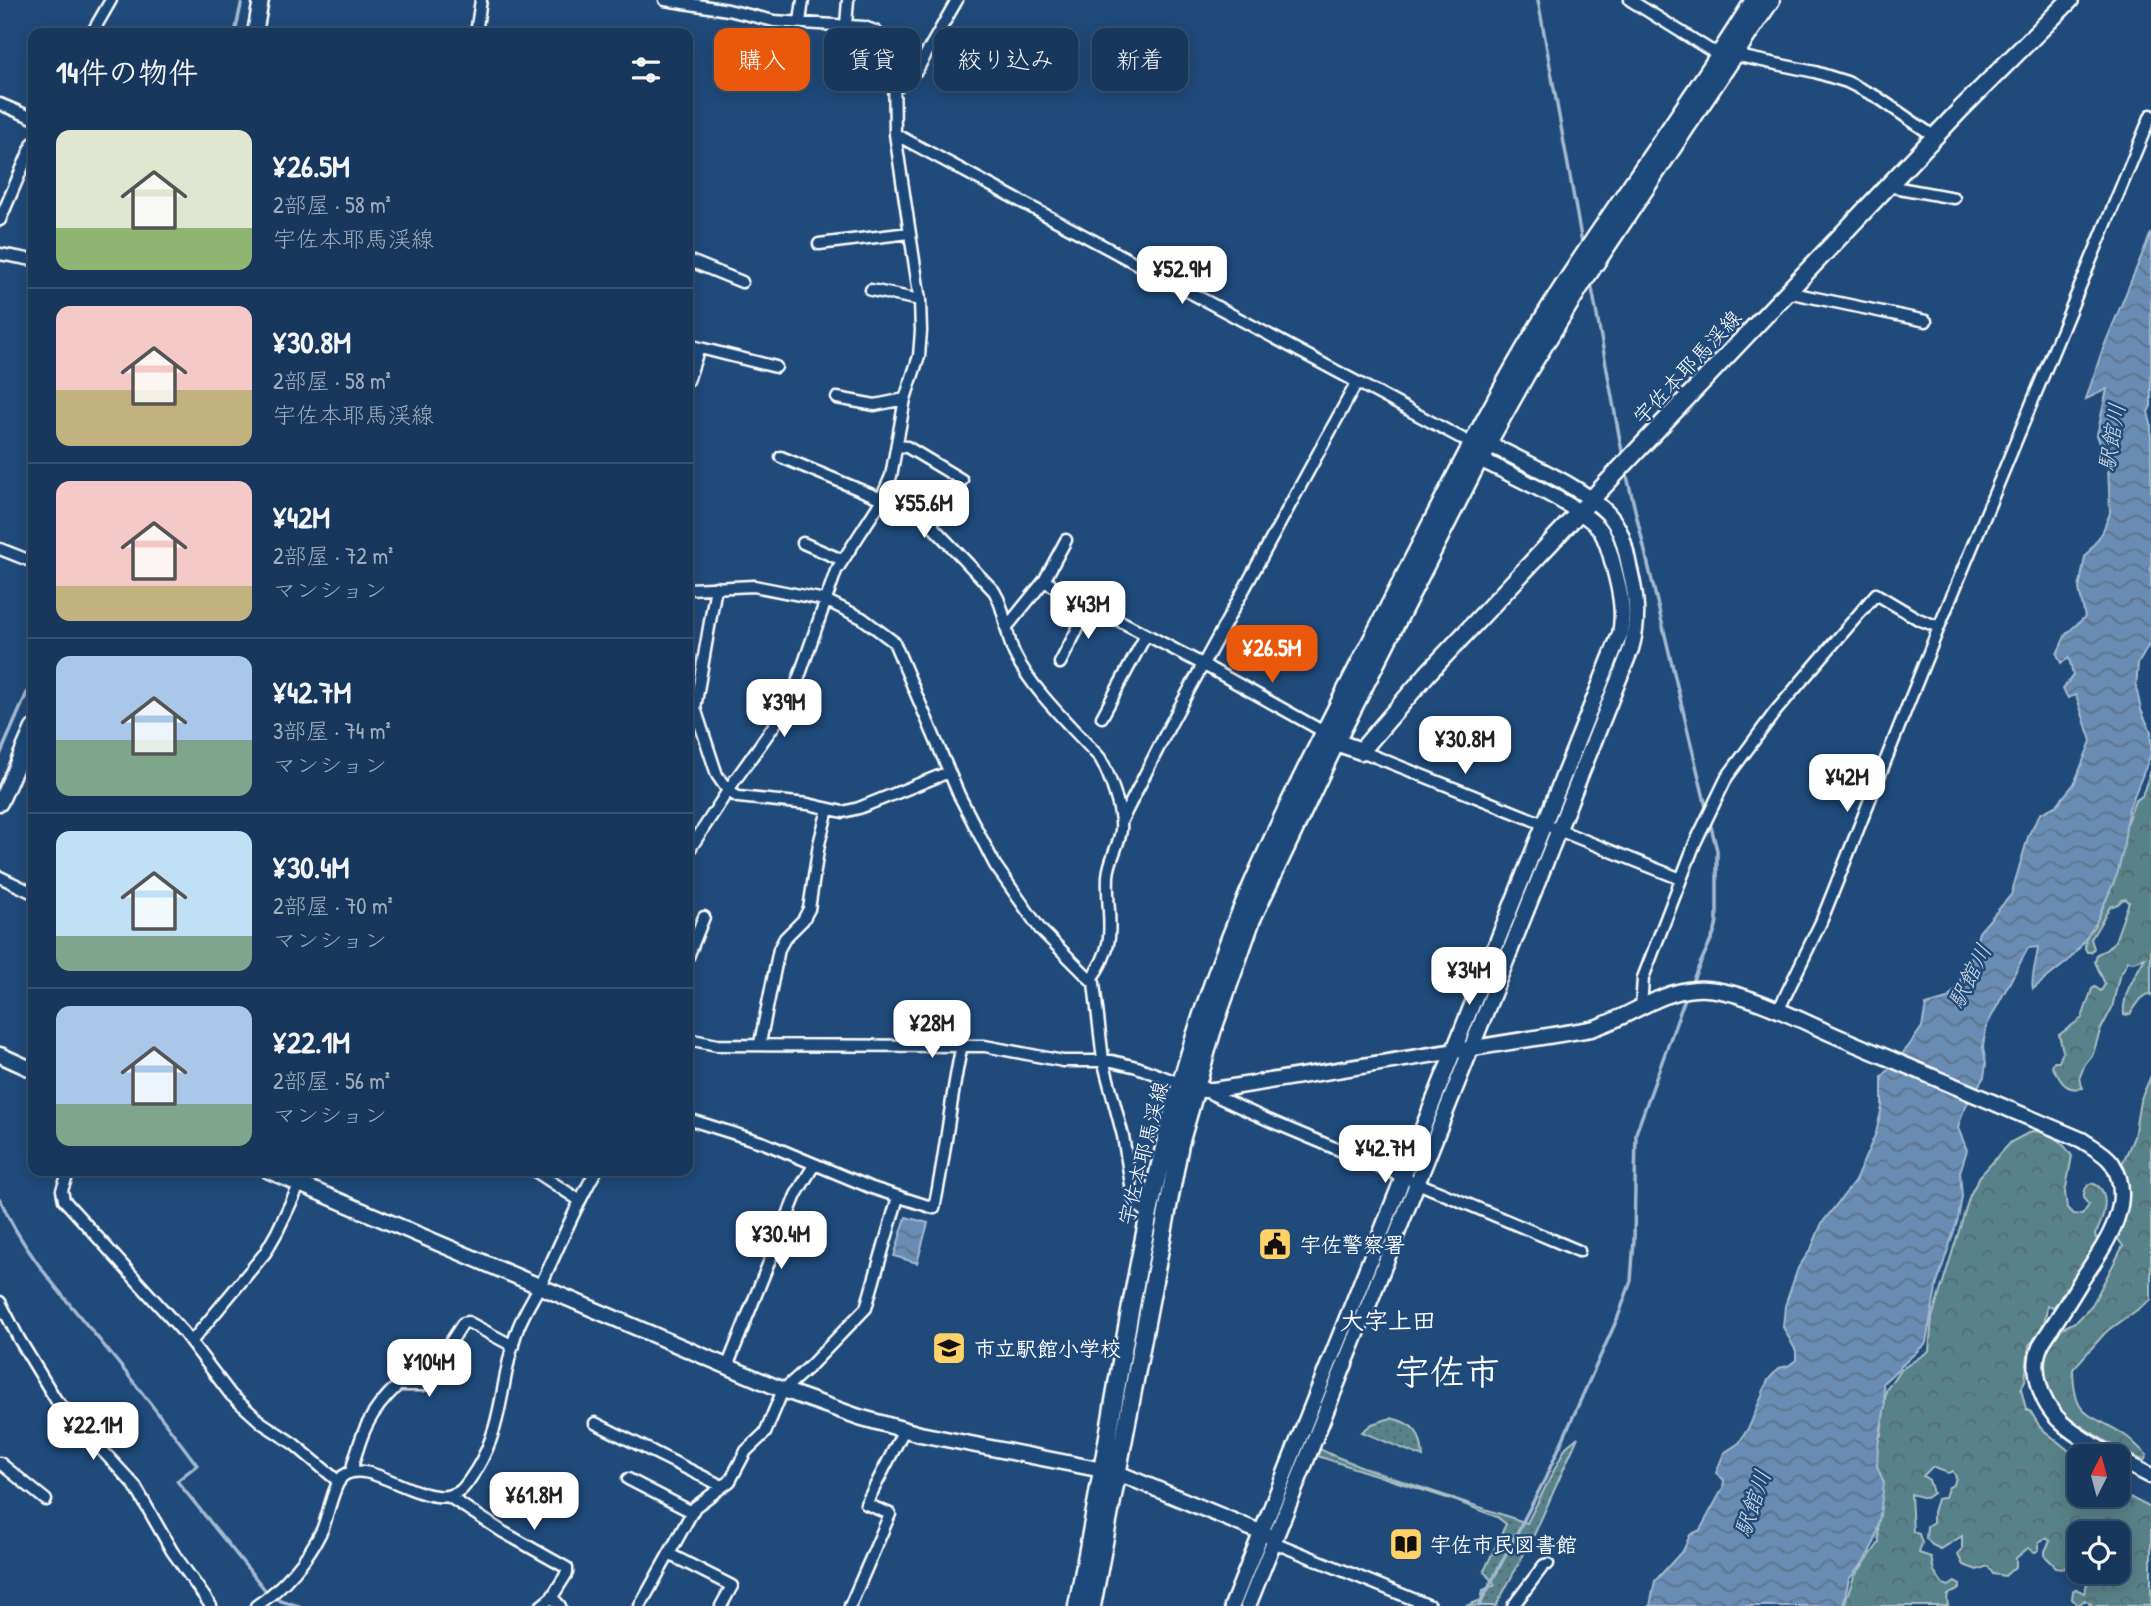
<!DOCTYPE html>
<html lang="ja">
<meta charset="utf-8">
<style>
body{margin:0;font-family:"Patrick Hand","Klee One",sans-serif;background:#203f62;color:#f1f3f6;height:100vh;display:flex;flex-direction:column;font-size:26px;white-space:nowrap}
*{box-sizing:border-box;margin:0}
p{font-size:23px;color:#9eacbb}
.icon{flex:none;width:38px;height:38px;fill:none;stroke:currentColor;stroke-width:2;stroke-linecap:round;stroke-linejoin:round}
.map{position:relative;flex:1;overflow:hidden}
.panel{position:absolute;left:28px;top:28px;width:665px;height:1148px;display:flex;flex-direction:column;background:#17385c;border-radius:14px;box-shadow:0 4px 18px #0003,0 0 0 2px #365272}
.panel>*{flex:none}
.banner{position:absolute;left:714px;top:28px;width:665px;height:63px;display:flex;gap:14px}
.needle{width:46px;rotate:6deg}
.tools{position:absolute;left:2067px;top:1444px;display:grid;gap:14px}
.tools a{display:grid;place-items:center;width:63px;height:63px;border-radius:14px;background:#17385c;box-shadow:0 4px 18px #0003,0 0 0 2px #365272;font-size:35px}
.price{position:absolute;translate:-50% -60px;padding:0 16px;border-radius:14px;background:#fff;color:#222;font-size:23px;line-height:46px;filter:drop-shadow(0 2px 4px #0008)}
.price::after{content:'';position:absolute;left:50%;top:42px;width:21px;height:16px;margin-left:-10px;background:inherit;clip-path:polygon(0 0,100% 0,50% 100%)}
.price.current{background:#ea580c;color:#fff}
ul{padding:0;list-style:none}
li{display:flex;align-items:center;gap:21px;height:175px;padding:0 28px}
li+li{border-top:2px solid #365272}
li span{display:grid;place-items:center;flex:none;width:196px;height:140px;border-radius:14px;color:#555}
li>.icon{margin-inline-start:auto}
span .icon{width:84px;height:84px;fill:#fffc;stroke-width:1}
li b{font-size:30px}
h2{display:flex;justify-content:space-between;align-items:center;height:84px;padding:0 28px;font-size:30px}
.pill{padding:0 24px;border-radius:14px;background:#17385c;box-shadow:0 4px 18px #0003,0 0 0 2px #365272;font-size:24px;line-height:63px}
.pill.current{background:#ea580c;color:#fff}
.map>svg:first-child{display:block}
.grass{fill:url(#grass-dots);stroke:#acc0c4;stroke-width:2}
.forest{fill:url(#forest-crowns);stroke:#acc0c4;stroke-width:2}
.water{fill:url(#water-waves);stroke:#a4bad1;stroke-width:2}
.lines{fill:none;stroke-linecap:round;stroke-linejoin:round}
.stream{stroke:#a4bad1;stroke-width:3.5}
.street-casing{stroke:#fff;stroke-width:15}
.secondary-casing{stroke:#fff;stroke-width:19}
.primary-casing{stroke:#fff;stroke-width:21}
.street{stroke:#1f4a7a;stroke-width:10}
.secondary{stroke:#1f4a7a;stroke-width:14}
.primary{stroke:#1f4a7a;stroke-width:16}
.labels{text-anchor:middle;dominant-baseline:central;stroke-width:5;stroke-linejoin:round;paint-order:stroke}
.street-label{font-size:21px;fill:#fff;stroke:#1f4a7a}
.poi-label{font-size:21px;font-weight:bold;fill:#fff;stroke:#1f4a7a;text-anchor:start}
.water-label{font-size:23px;font-style:italic;fill:#d2dce8;stroke:#1f4a7a}
.quarter-label{font-size:24px;font-weight:bold;fill:#fff;stroke:#1f4a7a}
.town-label{font-size:35px;font-weight:bold;fill:#fff;stroke:#1f4a7a}
</style>
<div class="map">
<svg width="2151" height="1606" viewBox="0 0 2151 1606">
<defs>
<pattern id="grass-dots" width="8" height="8" patternUnits="userSpaceOnUse" patternTransform="scale(1.75)"><rect width="8" height="8" fill="#588289"/><path d="M2 2h.1M6 6h.1" fill="none" stroke="#536a6e" stroke-width="1.8" stroke-linecap="round"/></pattern>
<pattern id="forest-crowns" width="20" height="18" patternUnits="userSpaceOnUse" patternTransform="scale(1.75)"><rect width="20" height="18" fill="#588289"/><path d="M2 6a3 3 0 1 1 6 0M12 15a3 3 0 1 1 6 0" fill="none" stroke="#536a6e"/></pattern>
<pattern id="water-waves" width="16" height="10" patternUnits="userSpaceOnUse" patternTransform="scale(1.75)"><rect width="16" height="10" fill="#688cb3"/><path d="M0 5q4-4 8 0t8 0" fill="none" stroke="#5d728a"/></pattern>
</defs>
<rect width="100%" height="100%" fill="#1f4a7a"/>
<filter id="ink" filterUnits="userSpaceOnUse"><feTurbulence type="fractalNoise" baseFrequency=".0143" numOctaves="2"/><feDisplacementMap in="SourceGraphic" scale="14" xChannelSelector="R" yChannelSelector="G"/><feConvolveMatrix kernelMatrix="1 2 1 2 8 2 1 2 1" color-interpolation-filters="sRGB"/></filter>
<g filter="url(#ink)">
<!-- grass -->
<path class="grass" d="M1391,1418C1415,1424 1421,1432 1423,1457L1362,1432L1372,1424Z
M1578,1437L1534,1535L1496,1606H1466L1481,1600L1483,1590L1495,1585L1484,1571L1506,1524L1497,1517L1456,1501L1314,1455L1318,1448L1332,1455L1381,1474L1527,1523L1566,1447Z"/>
<!-- forest -->
<path class="forest" d="M2151,770V995L2148,994L2141,999L2130,1014L2124,1015C2122,994 2135,976 2145,958L2134,962L2128,961L2119,977L2112,1008L2100,1031L2093,1054L2085,1064L2079,1079L2083,1088C2062,1092 2061,1078 2052,1067L2054,1062H2059L2063,1051L2059,1035L2082,1018L2092,989L2095,987L2101,991L2105,984L2095,962L2097,954L2106,950L2115,941L2129,902L2126,899L2122,900L2118,904L2110,907L2091,939L2094,948L2091,952H2087L2085,948L2086,936L2128,819L2135,801L2142,796Z
M2151,1076V1300L2105,1333L2073,1369C2074,1422 2090,1411 2126,1436C2134,1442 2140,1449 2147,1455L2144,1461L2112,1445L2055,1410H2061L2043,1394V1362L2051,1341L2057,1331L2077,1321L2091,1307L2123,1246L2109,1226L2123,1162L2134,1137L2140,1101Z
M2032,1131C2049,1131 2063,1142 2072,1156L2065,1193L2067,1208L2074,1214L2082,1215L2089,1205C2081,1198 2083,1189 2091,1183C2113,1188 2104,1221 2095,1234L2096,1238L2101,1237L2074,1286L2065,1288L2066,1296L2053,1307L2047,1306C2046,1321 2041,1335 2029,1345L2025,1381L2021,1389L2026,1409L2031,1412L2040,1427L2079,1459V1494H2118V1491L2151,1508V1606H2088L2091,1604L2085,1600L2078,1605L2072,1599L2073,1591L2076,1589L2084,1593L2087,1584L2084,1579L2085,1572H2118V1533H2079V1564L2062,1568L2056,1567L2045,1556V1551L2050,1541L2046,1538L2039,1542V1550L2035,1552L2028,1548L2016,1558V1566L2005,1576L1993,1574L1988,1566L1977,1570L1963,1565L1958,1555L1962,1549V1536L1941,1549L1932,1545L1926,1538L1927,1526L1933,1522V1512L1937,1499L1945,1497L1948,1488L1954,1484L1956,1477L1953,1471L1948,1473L1932,1467L1923,1476L1929,1480L1933,1493L1926,1498L1911,1494L1913,1532L1919,1534L1922,1543L1919,1553L1931,1557L1934,1571L1943,1584L1949,1586L1955,1582L1960,1585V1588C1951,1597 1945,1588 1948,1606H1846L1845,1602L1854,1577L1879,1543L1875,1465L1876,1445L1881,1435L1886,1390L1899,1371L1929,1351L1932,1318L1970,1195L1980,1176L2011,1142Z"/>
<!-- water -->
<path class="water" d="M2151,233V406L2148,412L2151,424V641L2138,664L2136,687L2141,710L2151,732V754L2128,811L2123,851L2117,875L2096,923L2080,947L2068,961L2033,989C2030,980 2037,960 2038,947L2028,948L1986,1027L1983,1047L1986,1064L1984,1077L1964,1109L1958,1128L1967,1150L1960,1172L1962,1197L1958,1219L1937,1283L1926,1343L1883,1383L1885,1406L1878,1445L1877,1466L1884,1483L1880,1515L1875,1541L1863,1563L1849,1579L1843,1606H1650L1655,1581L1684,1549L1690,1535L1700,1530L1723,1488L1724,1480L1716,1473L1724,1453L1739,1443L1750,1425L1768,1380L1779,1368L1788,1366L1796,1360V1351L1783,1327L1785,1306L1798,1268L1811,1249L1822,1223L1855,1181L1876,1133L1882,1107V1077L1908,1047L1922,1027L1926,1005L1947,999L1956,989L1973,954L1979,932L2011,895L2029,834L2040,814L2057,805L2074,784L2091,741L2076,695L2068,698L2063,689L2073,675L2069,658L2061,663L2057,654L2066,634L2085,617L2079,589L2085,557L2102,533L2110,513L2108,467L2097,435L2107,389L2086,399L2102,351Z
M906,1217L928,1223L917,1263L894,1256Z"/>
<g class="lines">
<!-- stream -->
<path class="stream" d="M1538,0L1583,248
M235,33L242,0
M1591,283L1623,457
M1626,472L1707,811
M0,755L33,679
M1690,986L1715,931L1717,921V850L1709,819
M0,1199C23,1253 65,1298 102,1343C135,1383 166,1423 197,1465L177,1481L266,1591L281,1601L299,1606
M1479,1606L1545,1479L1618,1317L1631,1281L1634,1240L1636,1133L1687,993"/>
<!-- street casing -->
<g class="street-casing">
<path id="street" d="M665,0L728,10L774,21L864,27L875,31L883,38L894,67L895,134L920,300L921,331L919,356L905,399L891,476L878,506L836,571L790,703L733,783L688,852
M1630,0L1710,50L1815,72L1847,82L1877,97L1935,137
M800,22L803,0
M846,25L848,0
M92,33L111,0
M476,33L481,0
M895,89L917,70L957,0
M0,104L33,118
M895,134L1474,445
M1888,186L1954,198
M0,220L33,143
M819,244L909,233
M0,254L33,260
M688,260L742,282
M871,290L920,300
M1787,292L1926,321
M688,345L776,367
M688,381L699,348
M837,398L875,405L905,399
M897,446L907,447L962,480L933,522V527L994,591C1006,610 1005,633 1014,653C1031,689 1073,728 1100,758C1109,773 1123,812 1121,830C1119,846 1109,860 1108,876C1106,919 1120,940 1091,979
M781,457L882,499
M803,543L842,560
M0,549L33,562
M1044,581L1204,665L1324,732
M716,587L695,708L717,775L728,791L738,797L808,804L843,812L859,808L949,772
M688,589L754,586L825,600L862,618L894,642L959,795L995,865L1040,929L1094,983L1103,1060L1123,1136L1133,1197L1137,1205L1149,1214
M1006,628L1044,581L1066,540
M1060,663L1090,605
M1102,717L1146,635
M1361,751L1681,879
M1121,822L1170,725L1357,382
M0,877L33,893
M688,957L704,917
M1641,1008L1643,978L1695,843L1727,777L1775,712L1876,594L1918,619L1939,627
M1778,1011L1821,922L1939,627L2151,115
M688,1039L717,1045L985,1046L1063,1061H1112L1137,1067L1182,1084
M760,1043L779,949L785,938L803,920L809,909L819,844L828,809
M1207,1092L1268,1120L1579,1251
M688,1119L764,1143L872,1188L934,1208C946,1154 950,1099 962,1045
M69,1171L62,1190L64,1200L184,1333L231,1395L262,1423L294,1444L339,1482
M535,1171L579,1200
M0,1302L19,1339L56,1400L135,1486L172,1551L211,1606
M191,1342L265,1253L277,1232L306,1171
M727,1367L796,1195L814,1165
M595,1423L722,1486
M0,1463L46,1500
M351,1472C361,1434 368,1413 398,1385H423L463,1323L468,1322L513,1346
M628,1479L692,1512
M448,1496L503,1532L567,1568V1573L552,1597L560,1606
M1273,1542L1430,1606
M669,1554L732,1586L721,1606
M256,1606C283,1588 308,1559 322,1530C328,1517 333,1485 343,1476C370,1455 427,1514 460,1491C467,1485 471,1477 476,1470C505,1423 500,1377 518,1328C525,1310 536,1294 545,1276C562,1240 576,1205 596,1171
M541,1606L552,1597
M640,1606L695,1507L730,1481L746,1451L765,1433L783,1390L810,1366L866,1308L898,1197
M850,1606L890,1514L866,1504L904,1430
M1513,1606L1544,1565L1548,1564"/>
</g>
<!-- secondary casing -->
<g class="secondary-casing">
<path id="secondary" d="M255,33L261,0
M0,803L33,728
M0,1055L33,1070
M1187,1085L1203,1090H1214L1591,1029C1627,1019 1657,992 1695,989C1735,985 1803,1022 1841,1038C1921,1072 2001,1106 2082,1140C2092,1147 2105,1153 2112,1163C2138,1203 2102,1249 2081,1281C2069,1301 2056,1321 2043,1341C2035,1355 2035,1368 2039,1384C2047,1422 2082,1438 2112,1456
M269,1171L783,1390L859,1417L920,1434L1118,1473L1267,1535
M2118,1459L2151,1476
M1232,1606L1620,634C1624,614 1621,596 1616,576C1612,561 1609,544 1601,531C1588,510 1511,475 1486,462L1484,450L1495,447C1527,464 1593,491 1613,520C1624,535 1626,553 1630,570C1637,599 1639,621 1631,649L1248,1606"/>
</g>
<!-- primary casing -->
<g class="primary-casing">
<path id="primary" d="M1329,736L1336,742L1361,751L1428,673L1665,421L1961,109L2070,0
M1077,1606C1118,1404 1139,1195 1207,1000C1253,866 1320,740 1385,614C1439,509 1490,402 1553,302C1618,200 1691,103 1754,0
M1092,1606L1180,1144L1212,1032L1252,919L1336,742L1484,450L1527,373L1583,282L1771,0"/>
</g>
<!-- street -->
<use href="#street" class="street"/>
<!-- secondary -->
<use href="#secondary" class="secondary"/>
<!-- primary -->
<use href="#primary" class="primary"/>
</g>
</g>
<!-- icons -->
<defs>
<g id="civic-square" transform="scale(1.75)"><rect x="-9" y="-9" width="18" height="18" rx="4" fill="#ffd166" stroke="#1f4a7a"/><path d="M-.6-6.5H3V-4.5H.6V-3L4-1V1h2V6H-6V1h2V-1L-.6-3ZM-1.2 2.5V6h2.4V2.5Z" fill="#111"/></g>
<g id="school-square" transform="scale(1.75)"><rect x="-9" y="-9" width="18" height="18" rx="4" fill="#ffd166" stroke="#1f4a7a"/><path d="M0-5L7-2L0 1L-7-2ZM-4 1L0 2.5L4 1V4Q0 6-4 4Z" fill="#111"/></g>
<g id="library-square" transform="scale(1.75)"><rect x="-9" y="-9" width="18" height="18" rx="4" fill="#ffd166" stroke="#1f4a7a"/><path d="M-6-4Q-3-5.5-.7-3.5V5Q-3 3-6 4ZM6-4Q3-5.5 .7-3.5V5Q3 3 6 4Z" fill="#111"/></g>
</defs>
<g fill-rule="evenodd">
<use href="#civic-square" x="1275" y="1244"/>
<use href="#school-square" x="949" y="1348"/>
<use href="#library-square" x="1406" y="1544"/>
</g>
<g class="labels">
<!-- street labels -->
<g class="street-label">
<text transform="translate(1687 367) rotate(-47)">宇佐本耶馬渓線</text>
<text transform="translate(1143 1153) rotate(-76)">宇佐本耶馬渓線</text>
</g>
<!-- poi labels -->
<g class="poi-label">
<text x="1300" y="1244">宇佐警察署</text>
<text x="974" y="1348">市立駅館小学校</text>
<text x="1430" y="1544">宇佐市民図書館</text>
</g>
<!-- water labels -->
<g class="water-label">
<text transform="translate(2111 437) rotate(-80)">駅館川</text>
<text transform="translate(1969 976) rotate(-63)">駅館川</text>
<text transform="translate(1752 1503) rotate(-71)">駅館川</text>
</g>
<!-- quarter labels -->
<g class="quarter-label">
<text x="1388" y="1320">大字上田</text>
</g>
<!-- town labels -->
<g class="town-label">
<text x="1447" y="1371">宇佐市</text>
</g>
</g>
</svg>
<div class="tools">
<a><svg class="needle" viewBox="-14 -14 28 28"><path d="M0-13l5 13h-10z" fill="#e53935"/><path d="M0 13l5-13h-10z" fill="#9eacbb"/></svg></a>
<a><svg class="icon" aria-label="locate" viewBox="0 0 24 24"><circle cx="12" cy="12" r="6"/><path d="M12 2v4M12 18v4M2 12h4M18 12h4"/></svg></a>
</div>
<b class="price" style="left:1182px;top:306px">¥52.9M</b>
<b class="price" style="left:924px;top:540px">¥55.6M</b>
<b class="price" style="left:1088px;top:641px">¥43M</b>
<b class="price current" style="left:1272px;top:685px">¥26.5M</b>
<b class="price" style="left:784px;top:739px">¥39M</b>
<b class="price" style="left:1465px;top:776px">¥30.8M</b>
<b class="price" style="left:1847px;top:814px">¥42M</b>
<b class="price" style="left:1469px;top:1007px">¥34M</b>
<b class="price" style="left:932px;top:1060px">¥28M</b>
<b class="price" style="left:1385px;top:1185px">¥42.7M</b>
<b class="price" style="left:781px;top:1271px">¥30.4M</b>
<b class="price" style="left:429px;top:1399px">¥104M</b>
<b class="price" style="left:93px;top:1462px">¥22.1M</b>
<b class="price" style="left:534px;top:1532px">¥61.8M</b>
<div class="banner">
<a class="pill current">購入</a>
<a class="pill">賃貸</a>
<a class="pill">絞り込み</a>
<a class="pill">新着</a>
</div>
<section class="panel">
<h2>14件の物件<svg class="icon" aria-label="filters" viewBox="0 0 24 24"><path d="M4 7h16M4 17h16"/><circle cx="9" cy="7" r="2"/><circle cx="15" cy="17" r="2"/></svg></h2>
<ul>
<li><span style="background:linear-gradient(#dfe7d0 70%,#8fb573 0)"><svg class="icon" aria-label="home" viewBox="0 0 24 24"><path d="M3 11l9-7 9 7M6 9v11h12V9"/></svg></span><div><b>¥26.5M</b><p>2部屋 · 58 m²</p><p>宇佐本耶馬渓線</p></div></li>
<li><span style="background:linear-gradient(#f6c9c9 60%,#c2b280 0)"><svg class="icon" aria-label="home" viewBox="0 0 24 24"><path d="M3 11l9-7 9 7M6 9v11h12V9"/></svg></span><div><b>¥30.8M</b><p>2部屋 · 58 m²</p><p>宇佐本耶馬渓線</p></div></li>
<li><span style="background:linear-gradient(#f6c9c9 75%,#c2b280 0)"><svg class="icon" aria-label="home" viewBox="0 0 24 24"><path d="M3 11l9-7 9 7M6 9v11h12V9"/></svg></span><div><b>¥42M</b><p>2部屋 · 72 m²</p><p>マンション</p></div></li>
<li><span style="background:linear-gradient(#a9c7e8 60%,#7fa58c 0)"><svg class="icon" aria-label="home" viewBox="0 0 24 24"><path d="M3 11l9-7 9 7M6 9v11h12V9"/></svg></span><div><b>¥42.7M</b><p>3部屋 · 74 m²</p><p>マンション</p></div></li>
<li><span style="background:linear-gradient(#bfe0f5 75%,#7fa58c 0)"><svg class="icon" aria-label="home" viewBox="0 0 24 24"><path d="M3 11l9-7 9 7M6 9v11h12V9"/></svg></span><div><b>¥30.4M</b><p>2部屋 · 70 m²</p><p>マンション</p></div></li>
<li><span style="background:linear-gradient(#a9c7e8 70%,#7fa58c 0)"><svg class="icon" aria-label="home" viewBox="0 0 24 24"><path d="M3 11l9-7 9 7M6 9v11h12V9"/></svg></span><div><b>¥22.1M</b><p>2部屋 · 56 m²</p><p>マンション</p></div></li>
</ul>
</section>
</div>
